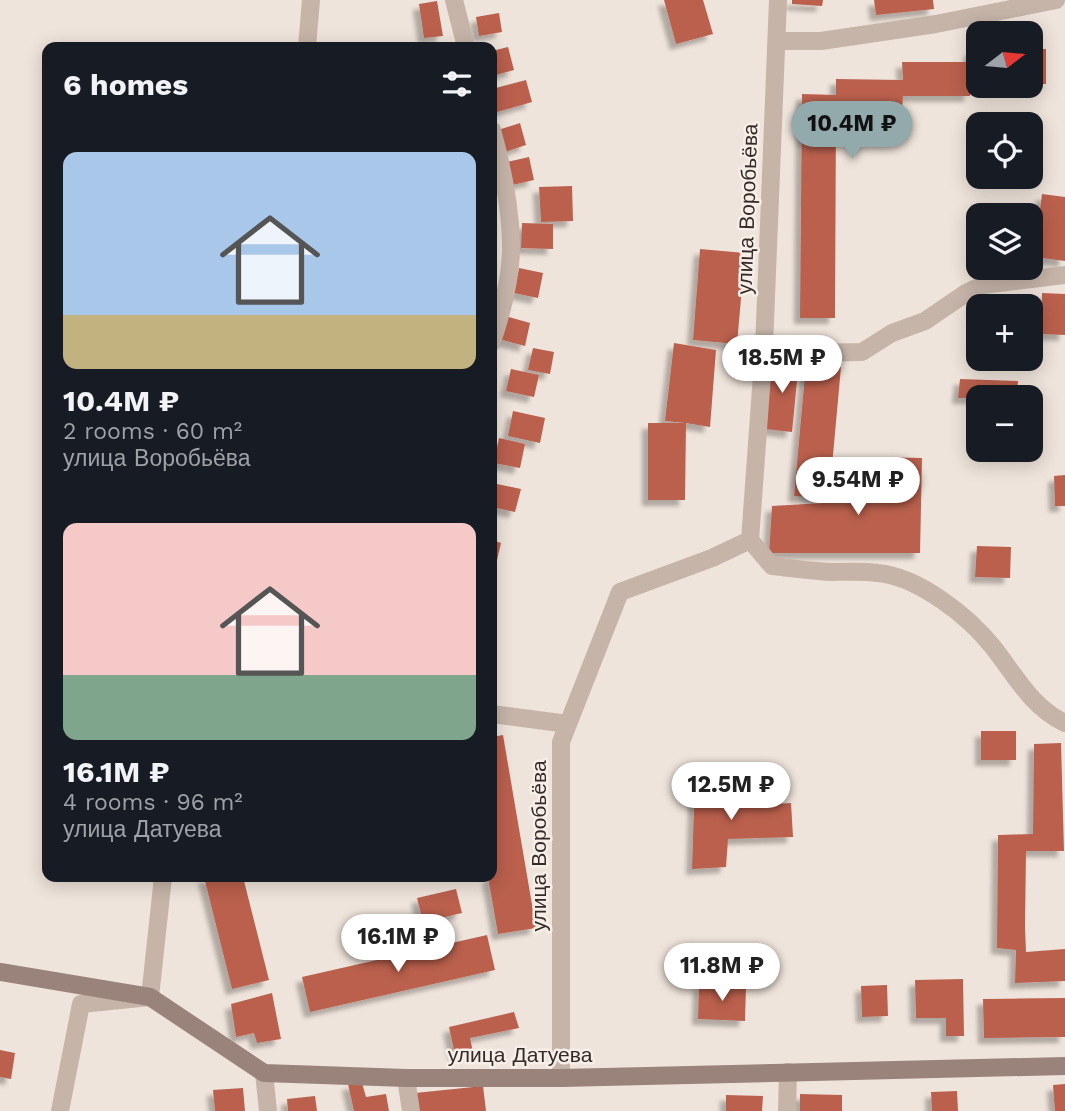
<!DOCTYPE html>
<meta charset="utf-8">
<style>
body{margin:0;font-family:"Work Sans",sans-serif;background:#20242c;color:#f1f3f6;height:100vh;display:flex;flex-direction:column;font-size:26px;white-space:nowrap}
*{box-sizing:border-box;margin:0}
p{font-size:23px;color:#9ea1a6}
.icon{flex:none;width:38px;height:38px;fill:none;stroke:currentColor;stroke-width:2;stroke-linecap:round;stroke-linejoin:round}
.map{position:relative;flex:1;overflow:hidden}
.details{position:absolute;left:42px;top:42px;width:455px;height:840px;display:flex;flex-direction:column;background:#171b24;border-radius:14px;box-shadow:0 4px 18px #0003}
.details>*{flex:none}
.needle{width:46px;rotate:74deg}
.buttons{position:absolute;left:966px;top:21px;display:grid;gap:14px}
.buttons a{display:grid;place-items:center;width:77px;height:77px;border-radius:14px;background:#171b24;box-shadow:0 4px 18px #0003;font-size:35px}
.price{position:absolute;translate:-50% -60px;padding:0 16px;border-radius:24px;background:#fff;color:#222;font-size:23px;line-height:46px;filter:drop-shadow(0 2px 4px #0008)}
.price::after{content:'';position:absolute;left:50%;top:42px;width:21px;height:16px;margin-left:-10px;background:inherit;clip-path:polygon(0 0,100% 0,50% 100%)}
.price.on{background:#93aaac;color:#111}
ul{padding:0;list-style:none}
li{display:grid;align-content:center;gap:14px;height:371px;padding:0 21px}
li span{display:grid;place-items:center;height:217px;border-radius:14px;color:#555}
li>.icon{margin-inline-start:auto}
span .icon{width:126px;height:126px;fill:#fffc;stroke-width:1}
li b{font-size:30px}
h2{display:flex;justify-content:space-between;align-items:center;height:84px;padding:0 21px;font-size:30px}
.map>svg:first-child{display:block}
.building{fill:#ba614e;filter:url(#shadow)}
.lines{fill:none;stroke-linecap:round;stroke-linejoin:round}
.street{stroke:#c6b4a9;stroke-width:18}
.secondary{stroke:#99837a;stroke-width:18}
.labels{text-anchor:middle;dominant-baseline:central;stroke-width:5;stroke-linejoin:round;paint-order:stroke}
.street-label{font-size:21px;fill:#342b28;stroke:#f7efe7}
</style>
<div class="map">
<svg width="1065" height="1111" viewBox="0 0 1065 1111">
<defs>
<filter id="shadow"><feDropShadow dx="-6" dy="6" stdDeviation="2" flood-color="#0004"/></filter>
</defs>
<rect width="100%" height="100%" fill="#efe4db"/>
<!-- building -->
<path class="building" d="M664,0H703L713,34L676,44Z
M792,0H823L822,6L792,4Z
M874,0H933L934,9L876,15Z
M437,1L443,36L424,38L419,4Z
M499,13L502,32L479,36L476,17Z
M508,47L514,70L492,76V51Z
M1031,49H1046V84H1031Z
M970,50H978V84H971L970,96H903L902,111L836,110L835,318H800L802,94L836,95V79L903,80L902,62H970Z
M526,80L532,102L497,112L492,89Z
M520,123L526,145L505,152L498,130Z
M529,157L534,180L512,185L507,162Z
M572,186L573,221L541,222L539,187Z
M1042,194L1065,197V261L1034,257Z
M522,223L553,224V249L521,248Z
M700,249L745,253L737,344L693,340Z
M519,268L543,273L538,298L514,293Z
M1042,293L1065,294V335L1041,334Z
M1006,294H1032V306H1006Z
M505,316L530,323L525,346L499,339Z
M674,343L716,350L710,427L686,423L685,500H648V423H686L665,421Z
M533,348L554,352L550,374L528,370Z
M772,358L799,361L792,432L765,429Z
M806,364L841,367L829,499L794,496Z
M511,369L539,375L534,397L506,391Z
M960,379L1018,381L1017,397L958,398Z
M513,411L545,418L540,443L508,436Z
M499,438L525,444L520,468L494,463Z
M874,457L922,458L920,553H769L772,506L874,500Z
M1065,475V506H1055L1054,476Z
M492,483L521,489L515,512L492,507Z
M492,540L501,543L495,569L492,568Z
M977,546L1011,547L1010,578L975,577Z
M981,731H1016V760H981Z
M503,735L536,928L498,934L488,877H492V737Z
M1061,743L1064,851H1026L1025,927L1026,952L1065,949V981L1015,983L1016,950L997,948L998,835L1033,834L1034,744Z
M728,776V807L791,803L793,837L728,839L726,867L692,869L695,777Z
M204,877H243L269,980L232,989Z
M456,889L462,913L423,922L417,898Z
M487,935L495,970L310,1012L302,977Z
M963,979L964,1036H946V1018H916L915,980Z
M699,984L746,986L745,1021L698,1019Z
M887,985L888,1016L862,1017L861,986Z
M272,993L281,1039L257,1043L254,1033L236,1037L231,1004Z
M1065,998V1037L984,1038L983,999Z
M514,1012L519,1028L470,1038L473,1052L455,1055L449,1027Z
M0,1050L15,1053L11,1079L0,1077Z
M362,1083L366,1097L386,1094L389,1111H354L348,1084Z
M1065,1084V1111H1055L1053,1085Z
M483,1086L486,1111H417L415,1093Z
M243,1088L245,1111H215L213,1090Z
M957,1091L958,1111H932L931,1092Z
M800,1094L842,1095V1111H800Z
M726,1095L763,1096L762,1111H726Z
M315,1096L317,1111H288L287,1099Z"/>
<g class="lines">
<!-- street -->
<path class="street" d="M454,0L466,47
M777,41H821L936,24L1056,0
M307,47L311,0
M492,130C502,166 510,205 511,242C512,274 502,312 492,342
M764,347L815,353L862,352L892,333L925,321L966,293L983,285L1065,275
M750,540L772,566C791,568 811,571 830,572C846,572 863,571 878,573C919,577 968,616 993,647C1015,675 1032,708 1065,723
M492,714L568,724
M264,1073L268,1111
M406,1078L411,1111
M561,1078V742L620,592L712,558L750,540L764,347L778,0
M60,1111L81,1004L150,997L163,877
M787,1111L788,1072"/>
<!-- secondary -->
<path class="secondary" d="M0,972L150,997L264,1073L406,1078H561L1065,1066"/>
</g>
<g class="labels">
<!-- street labels -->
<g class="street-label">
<text transform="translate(747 209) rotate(-88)">улица Воробьёва</text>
<text transform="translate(538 846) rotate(-90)">улица Воробьёва</text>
<text x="520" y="1054">улица Датуева</text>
</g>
</g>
</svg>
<div class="buttons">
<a><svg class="needle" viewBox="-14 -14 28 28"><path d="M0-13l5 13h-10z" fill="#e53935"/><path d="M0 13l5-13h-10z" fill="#9ea1a6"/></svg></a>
<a><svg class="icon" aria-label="locate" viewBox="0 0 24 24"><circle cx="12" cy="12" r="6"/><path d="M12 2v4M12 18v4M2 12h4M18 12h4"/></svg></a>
<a><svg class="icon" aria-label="layers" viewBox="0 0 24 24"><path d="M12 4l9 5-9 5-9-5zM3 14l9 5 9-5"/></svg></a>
<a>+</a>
<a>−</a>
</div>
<b class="price on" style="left:852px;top:161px">10.4M ₽</b>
<b class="price" style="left:782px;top:395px">18.5M ₽</b>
<b class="price" style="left:858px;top:517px">9.54M ₽</b>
<b class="price" style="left:731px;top:822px">12.5M ₽</b>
<b class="price" style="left:398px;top:974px">16.1M ₽</b>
<b class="price" style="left:722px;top:1003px">11.8M ₽</b>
<section class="details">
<h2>6 homes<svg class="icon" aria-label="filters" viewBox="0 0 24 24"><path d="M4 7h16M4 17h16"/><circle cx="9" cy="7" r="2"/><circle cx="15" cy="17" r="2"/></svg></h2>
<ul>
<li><span style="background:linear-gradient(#a9c7e8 75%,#c2b280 0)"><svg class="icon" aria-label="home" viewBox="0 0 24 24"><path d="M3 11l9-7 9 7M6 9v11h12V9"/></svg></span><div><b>10.4M ₽</b><p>2 rooms · 60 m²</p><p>улица Воробьёва</p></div></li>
<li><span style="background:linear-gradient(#f6c9c9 70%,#7fa58c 0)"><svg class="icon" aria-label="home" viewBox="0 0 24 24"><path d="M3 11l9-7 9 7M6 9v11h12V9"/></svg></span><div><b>16.1M ₽</b><p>4 rooms · 96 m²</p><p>улица Датуева</p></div></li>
</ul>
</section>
</div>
